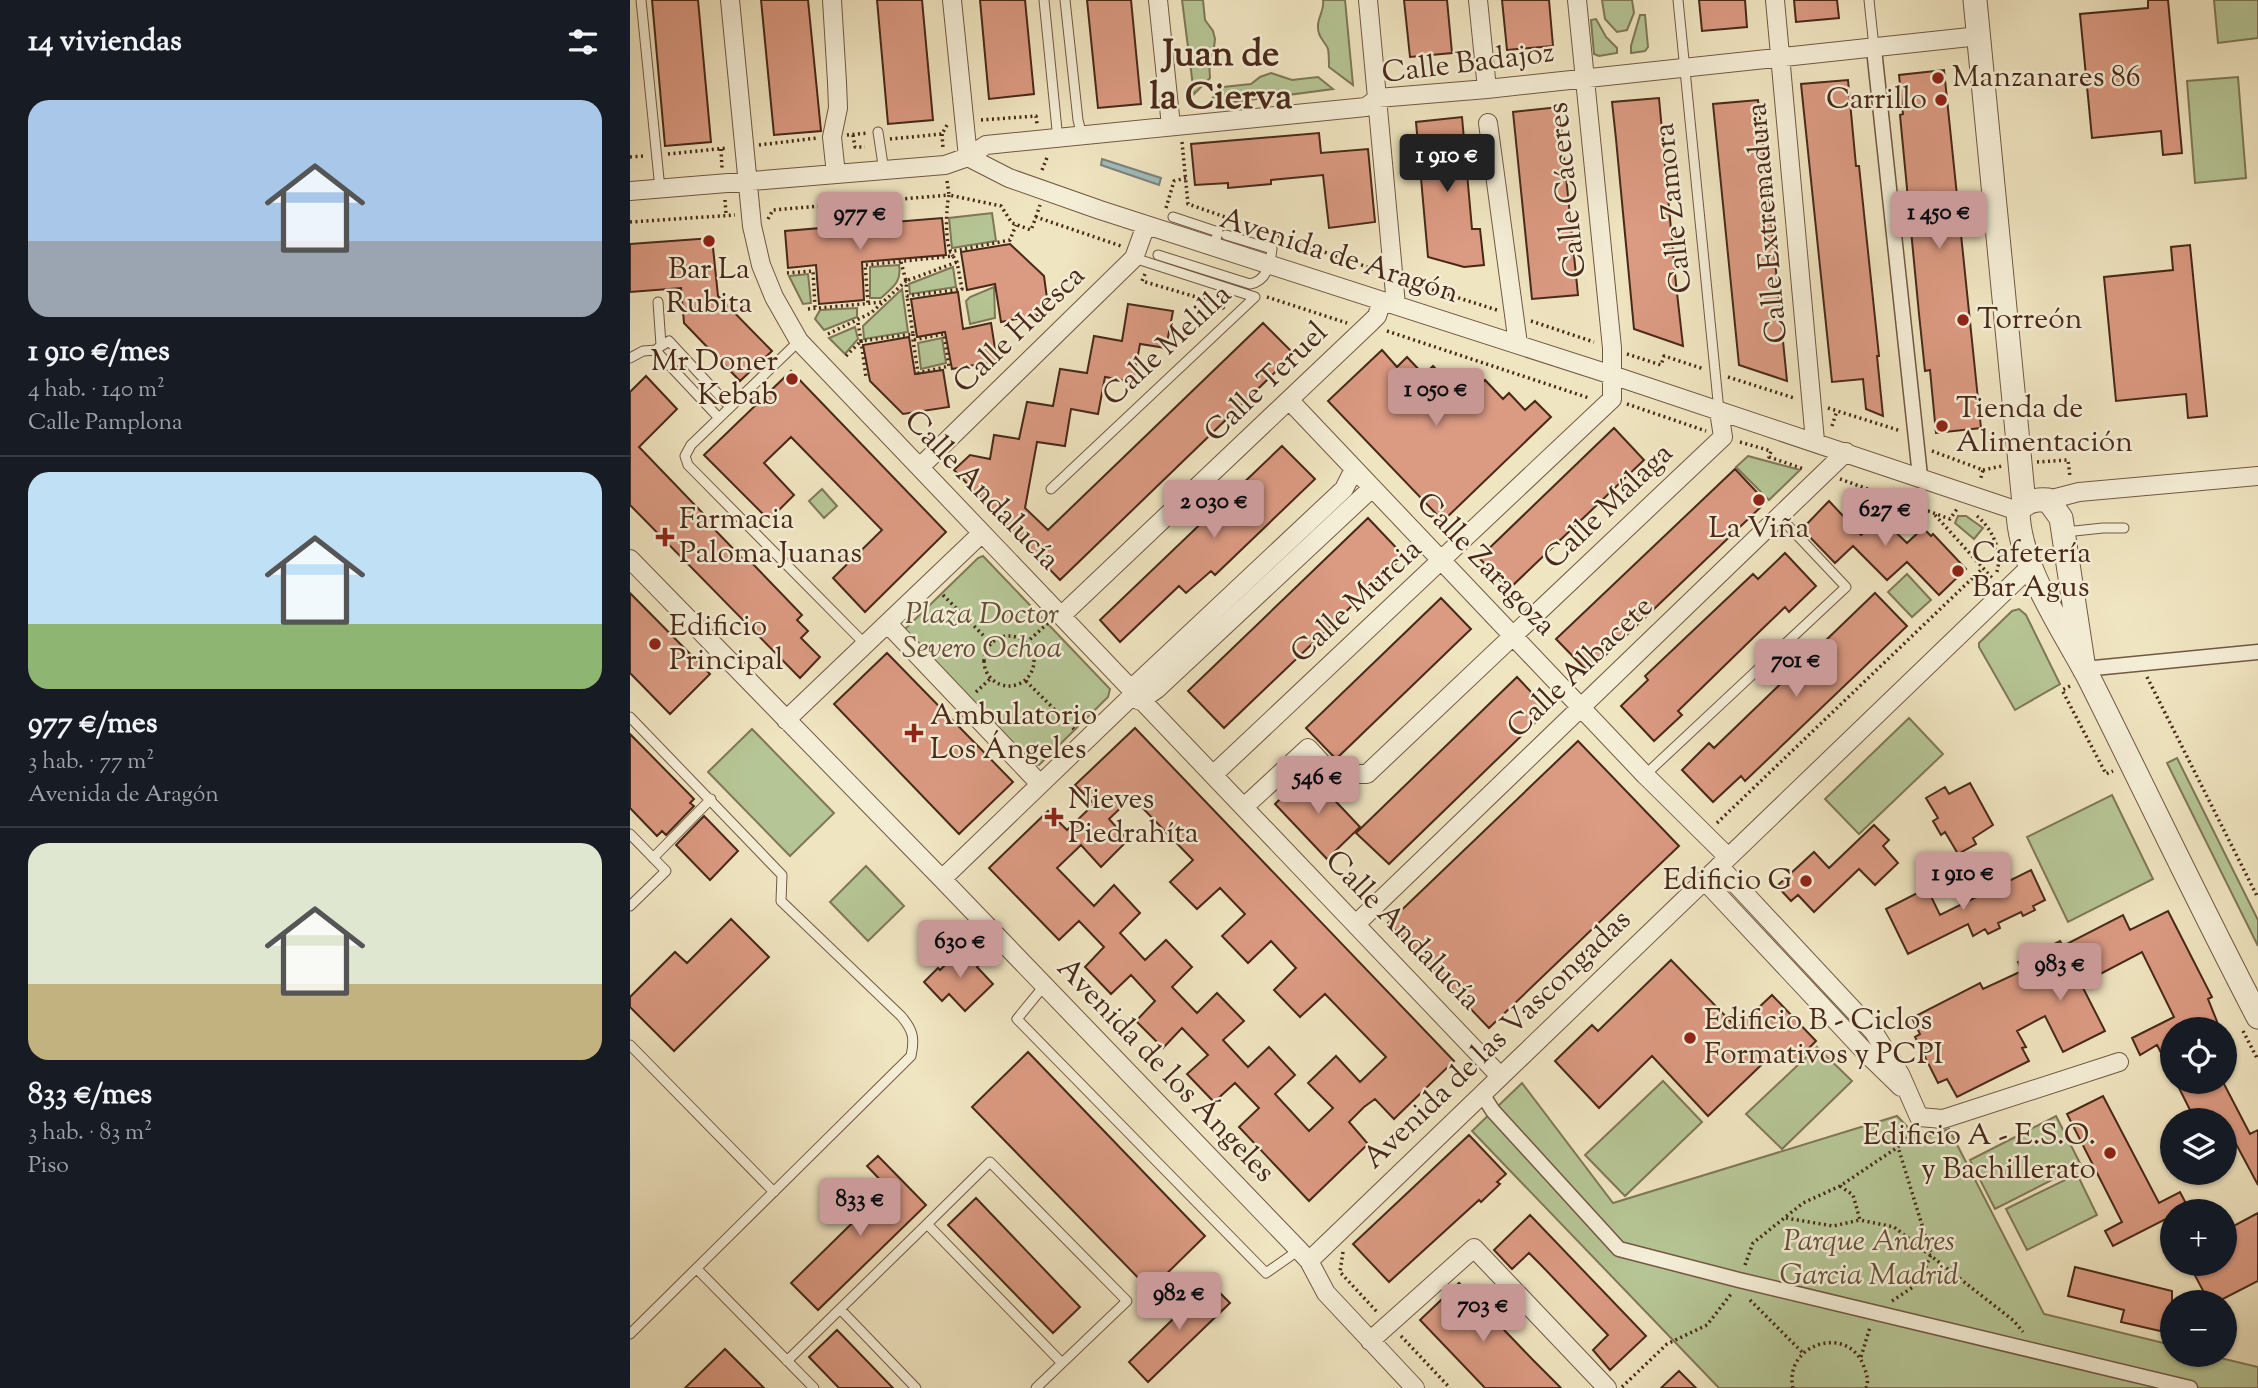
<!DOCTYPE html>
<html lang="es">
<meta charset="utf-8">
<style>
body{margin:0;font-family:"Sorts Mill Goudy",serif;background:#20242c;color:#f1f3f6;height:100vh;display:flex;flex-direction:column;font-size:26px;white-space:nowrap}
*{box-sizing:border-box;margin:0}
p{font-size:23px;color:#9ea1a6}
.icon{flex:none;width:38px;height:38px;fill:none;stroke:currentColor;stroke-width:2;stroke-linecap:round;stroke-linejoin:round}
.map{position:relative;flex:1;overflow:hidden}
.drawer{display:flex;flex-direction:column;background:#171b24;width:630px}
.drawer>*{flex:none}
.fabs{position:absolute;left:1530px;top:1017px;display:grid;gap:14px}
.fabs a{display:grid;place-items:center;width:77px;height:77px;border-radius:50%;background:#171b24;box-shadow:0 2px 5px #0004;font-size:35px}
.price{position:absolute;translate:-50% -60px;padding:0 16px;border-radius:7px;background:#c59692;color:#111;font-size:23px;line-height:46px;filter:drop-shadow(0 2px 4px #0008)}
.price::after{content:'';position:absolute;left:50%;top:42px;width:21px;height:16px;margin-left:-10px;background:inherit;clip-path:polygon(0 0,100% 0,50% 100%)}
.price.selected{background:#222;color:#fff}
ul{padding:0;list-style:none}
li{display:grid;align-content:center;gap:14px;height:371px;padding:0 28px}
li+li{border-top:2px solid #363941}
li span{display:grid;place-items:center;height:217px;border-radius:21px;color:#555}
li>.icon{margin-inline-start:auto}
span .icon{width:126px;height:126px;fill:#fffc;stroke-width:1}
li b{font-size:30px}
h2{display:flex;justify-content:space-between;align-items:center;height:84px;padding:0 28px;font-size:30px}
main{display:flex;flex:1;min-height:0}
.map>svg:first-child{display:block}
.green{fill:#b6c595;stroke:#7f7757;stroke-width:2}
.water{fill:#9ebcbd;stroke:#7c817b;stroke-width:2}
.building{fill:#db9a82;stroke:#482919;stroke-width:2;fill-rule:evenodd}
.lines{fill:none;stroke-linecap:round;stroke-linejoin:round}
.service-casing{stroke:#725843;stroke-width:11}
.pedestrian-casing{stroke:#725843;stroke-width:17}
.minor-casing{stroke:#725843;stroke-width:20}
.tertiary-casing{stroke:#725843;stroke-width:25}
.path{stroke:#482919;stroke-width:3.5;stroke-dasharray:2 3.5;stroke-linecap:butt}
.service{stroke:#f5eed7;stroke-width:9}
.pedestrian{stroke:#f5eed7;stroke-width:14}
.minor{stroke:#f5eed7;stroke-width:18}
.tertiary{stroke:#f5eed7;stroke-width:23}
.poi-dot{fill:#8f2418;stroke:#f5eed7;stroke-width:2.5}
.labels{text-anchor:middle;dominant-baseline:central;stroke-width:5;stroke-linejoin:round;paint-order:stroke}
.street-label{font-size:30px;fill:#482919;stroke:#f5eed7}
.poi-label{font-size:30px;fill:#482919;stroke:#f5eed7;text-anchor:start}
.park-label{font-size:30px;font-style:italic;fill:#645038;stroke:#f5eed7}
.district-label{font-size:37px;font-weight:bold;fill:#482919;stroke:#f5eed7}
</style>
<main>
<section class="drawer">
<h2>14 viviendas<svg class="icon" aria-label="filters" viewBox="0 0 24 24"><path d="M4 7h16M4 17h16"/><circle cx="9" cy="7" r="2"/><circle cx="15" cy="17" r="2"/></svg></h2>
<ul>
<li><span style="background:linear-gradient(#a9c7e8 65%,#9aa5b1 0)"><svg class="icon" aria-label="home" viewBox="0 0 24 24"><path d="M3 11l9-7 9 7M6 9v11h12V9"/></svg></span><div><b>1 910 €/mes</b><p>4 hab. · 140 m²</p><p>Calle Pamplona</p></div></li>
<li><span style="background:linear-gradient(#bfe0f5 70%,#8fb573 0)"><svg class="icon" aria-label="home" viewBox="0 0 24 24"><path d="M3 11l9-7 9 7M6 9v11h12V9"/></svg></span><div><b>977 €/mes</b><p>3 hab. · 77 m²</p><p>Avenida de Aragón</p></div></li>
<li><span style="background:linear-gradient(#dfe7d0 65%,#c2b280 0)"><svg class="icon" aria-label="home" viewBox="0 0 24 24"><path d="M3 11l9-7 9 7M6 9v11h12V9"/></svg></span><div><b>833 €/mes</b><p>3 hab. · 83 m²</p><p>Piso</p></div></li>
</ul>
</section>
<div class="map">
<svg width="1628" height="1388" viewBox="0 0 1628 1388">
<rect width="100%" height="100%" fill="#f0e5c1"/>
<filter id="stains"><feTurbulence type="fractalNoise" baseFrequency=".00286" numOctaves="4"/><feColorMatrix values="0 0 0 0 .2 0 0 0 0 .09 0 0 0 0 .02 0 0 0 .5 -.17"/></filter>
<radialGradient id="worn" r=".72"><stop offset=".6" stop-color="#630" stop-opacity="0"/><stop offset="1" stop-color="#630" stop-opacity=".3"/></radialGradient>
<!-- green -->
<path class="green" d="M552,0H573L575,20L583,31L585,39L584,48L579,60L580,78L564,94Z
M693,0H715L723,85L699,67C699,62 699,54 698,49C695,41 688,38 688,28C687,17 695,11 693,0Z
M972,0H1002L1004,13L997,30L987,32L975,19Z
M1584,0H1628V38L1588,43Z
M1010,15H1015L1018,47L1015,51L1001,53V46Z
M966,19L976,37L987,48V53L969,56L964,54L961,20Z
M641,73L662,80L688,77L703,89L575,106L593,87L621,84L630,77Z
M1608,77L1616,178L1565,183L1557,81Z
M362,213L366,241L322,248L319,218Z
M269,265C272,282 263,287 251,298H240V267Z
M323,267L326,287L280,294L279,284Z
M178,274L181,303L173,304L159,276Z
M364,287L365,318L340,324L336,301L340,297Z
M272,289L278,332L234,339L233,326Z
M227,308V317L194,330L185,319L190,310Z
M225,327L228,339L215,354L199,338Z
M312,338L316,363L291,369L288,343Z
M1118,456L1170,470L1139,500L1106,467Z
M192,489L207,506L194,518L179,501Z
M1328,516H1336L1353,528L1344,539L1325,523Z
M353,556L480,689L478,697L409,765L402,763L274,630L348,558Z
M1277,574L1301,600L1282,617L1258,592Z
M1389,609L1396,615L1430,684L1385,710L1349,647V643L1382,611Z
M1279,718L1313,754L1229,834L1195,799Z
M122,729L204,813L160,856L78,772Z
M1547,758L1628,920V946L1537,763Z
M1482,795L1523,879L1438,922L1397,837Z
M236,866L274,906L238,941L200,902Z
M1187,1047L1222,1081L1152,1149L1116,1114Z
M1033,1081L1072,1122L995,1196L955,1155Z
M892,1083L983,1203L1267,1116L1289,1139L1319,1129L1414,1314L1542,1345V1354L1578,1355L1628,1367V1388H1089L842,1131Z
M1426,1116L1451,1165L1365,1209L1340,1160Z
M1447,1174L1467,1215L1397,1250L1376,1209Z"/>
<!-- water -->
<path class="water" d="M472,159L531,178L529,185L471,165Z"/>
<!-- building -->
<path class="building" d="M22,0H68L81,142L35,146Z
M131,0H178L191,131L144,135Z
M247,0H292L303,120L258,124Z
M350,0H395L404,94L359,99Z
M457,0H501L511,104L468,108Z
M774,0H817L822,53L780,57Z
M872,0H919L923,46L877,50Z
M1069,0H1115L1117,27L1072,31Z
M1164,0H1207L1209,18L1166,22Z
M1518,0H1538L1552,153L1533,155L1531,131L1462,138L1450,14L1518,8Z
M1314,70L1351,428L1306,433L1300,370L1295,371L1289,314L1270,115L1273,114L1269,75Z
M1218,80L1226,166H1229L1249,356H1247L1253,416L1236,409L1233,379L1202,382L1171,84Z
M1029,98L1046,284L1053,346L1004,329L986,139L982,102Z
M1128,100L1139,201L1157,381L1109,365L1083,104Z
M929,107L948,295L902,299L883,112Z
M832,117L842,229H850L854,265L834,267L798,257L786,122Z
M689,133L691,153L738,149L745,222L699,228L693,175L641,180V184L598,188V183L565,185L561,144Z
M312,218L316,255L232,262L234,300L189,304L186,265L158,268L155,231Z
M82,238L88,296L142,351L110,381L54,323L51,288L0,292V244Z
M380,244L414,276L419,313L371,322L365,284L337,290L331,252Z
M1560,245L1577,416L1558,418L1556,394L1486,401L1474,277L1543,270L1541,247Z
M328,292L333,329L361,323L367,361L322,369L315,332L287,337L281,299Z
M498,304L543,311L536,348L510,344L503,382L475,377L468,414L441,409L435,446L407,442L395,508L418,530L633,323L664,354L430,580L324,470L340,455L360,459L364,435L389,439L397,402L423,406L430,369L457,373L464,336L492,341Z
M279,337L285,374L313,370L319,407L273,414L240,381L233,345Z
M752,350L767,367L777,357L794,375L803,366L819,383L829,373L845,389L855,380L873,399L879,393L895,410L905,401L921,417L813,521L698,401Z
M161,371L316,532L235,612L203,578L252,530L161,437L134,463L164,495L139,520L74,455Z
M16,376L47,409L9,447L87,528L85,530L117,563L120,561L172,615L167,620L178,631L171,638L190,657L170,678L0,505V392Z
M984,428L1014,460L879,589L849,558Z
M652,446L685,479L585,575L581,571L556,593L549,586L490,642L470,620Z
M1105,469L1136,502L958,672L926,639Z
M1199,501L1231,535L1250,517L1277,543L1293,528L1301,536L1303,534L1336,569L1309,595L1277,562L1257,580L1223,546L1205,563L1172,529Z
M738,518L774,556L594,728L558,691Z
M1155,553L1186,586L1159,612L1155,607L1127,634L1048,711L1052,715L1024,741L991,706L1018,680L1015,676L1123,574L1128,579Z
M0,593L80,674L40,714L0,673Z
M1245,593L1277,626L1115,781L1111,776L1083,802L1052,770L1079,743L1084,748Z
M811,598L841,629L706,759L676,728Z
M257,653L383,782L329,834L204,704Z
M887,677L918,710L759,864L726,833Z
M505,728L824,1061L764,1119L745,1099L734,1107L719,1122L738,1144L679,1201L609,1127L629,1108L605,1083L584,1102L557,1074L578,1055L552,1028L533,1048L506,1021L525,1001L501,975L481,994L455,967L474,947L449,921L429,940L359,868L418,811L437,830L464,804L445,785ZM502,797L563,860L540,882L567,909L590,888L615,914L592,936L618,963L641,941L666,968L644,990L670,1017L695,994L756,1057L730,1082L706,1056L678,1083L703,1108L679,1131L645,1094L665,1075L639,1047L618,1067L593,1040L614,1021L587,993L567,1013L542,987L562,967L536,940L515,960L490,933L510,913L484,885L464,906L427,868L451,845L471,867L498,840L479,819Z
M0,734L64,799L60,803L64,806L36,835L32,831L27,836L0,808Z
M948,741L1049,846L859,1028L758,923Z
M678,772L730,827L697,859L645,804Z
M1340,783L1363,825L1343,838L1346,844L1328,854L1315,832L1311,835L1303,821L1308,818L1296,798L1315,787L1319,794Z
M74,816L108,851L80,880L46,845Z
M1244,825L1259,840L1253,846L1268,863L1245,885L1229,869L1184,912L1168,895L1161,901L1147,886L1184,852L1199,868Z
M1401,870L1415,900L1403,906L1405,910L1393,916L1391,912L1368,923L1370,928L1358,934L1355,929L1343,936L1338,924L1278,954L1256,909L1297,888L1310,915Z
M1538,911L1582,997L1578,999L1590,1029H1542V1074L1527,1045L1510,1055L1502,1038L1544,1017L1512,952L1451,984L1475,1031L1433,1052L1415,1016L1387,1031L1396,1047L1392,1048L1399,1061L1327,1097L1317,1079L1308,1083L1285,1037L1290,1034L1282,1018L1350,983L1353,989L1392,971L1388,962L1430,941L1433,946L1493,915L1500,930Z
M101,919L139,957L44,1051L0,1007V997L45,952L57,963Z
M335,946L352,963L347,967L363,984L335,1011L319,994L312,1001L294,982L308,968L310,970Z
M1041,960L1107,1028L1142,995L1186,1041L1163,1064L1148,1049L1078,1116L1022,1056L969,1108L925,1061L962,1025L968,1031Z
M398,1052L575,1236L520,1290L342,1107Z
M1546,1082H1593L1620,1134L1628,1130V1185L1605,1142L1594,1147V1120H1565Z
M1473,1096L1529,1203L1550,1192L1560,1211H1542V1216L1483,1246L1475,1231L1492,1222L1437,1114Z
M839,1135L876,1174L867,1182L870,1184L851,1202L849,1200L759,1282L723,1244Z
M248,1156L296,1205L188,1310L161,1283L258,1188L237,1166Z
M346,1198L450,1307L423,1333L318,1225Z
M1628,1213V1281L1587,1302H1579L1559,1264H1594V1231Z
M900,1215L1016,1336L980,1370L963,1350L978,1335L910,1264L899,1253L882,1269L864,1250Z
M1445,1267L1542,1291V1322L1539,1333L1491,1322L1494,1310L1438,1296Z
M580,1283L600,1303L518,1382L499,1362Z
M829,1283L903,1360L931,1388H855L790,1320Z
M207,1330L263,1388H209L179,1357Z
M95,1349L134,1388H55Z
M1049,1371L1066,1388H1031Z"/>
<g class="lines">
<!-- service casing -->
<g class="service-casing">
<path id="service" d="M11,0L30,189
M414,0L427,130L426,138
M435,0L448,120L450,128L456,134
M1048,0L1089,411
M1239,0L1244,47
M248,132L254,171
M543,217L588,232L584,246
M528,255L620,284C637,281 640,264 642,249L596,235
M28,302L31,345
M169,341L61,445L55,456L58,465L236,645
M0,358L13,351L27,350
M89,418L27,352L28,348L39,341L100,407
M421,489L625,297L504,258
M1435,532L1473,528H1494
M0,717L152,875L151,901L271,1016C283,1030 285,1038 281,1056L0,1334
M1015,775L1216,587L1149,516
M0,834L36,871L0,906
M23,858L81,799
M414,986L387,1019L636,1273L669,1250
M0,1045L144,1192
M297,1224L360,1162L497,1301L406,1388
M67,1269L184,1388
M157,1361L210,1309
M286,1388L210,1309L297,1224L431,1362"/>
</g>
<!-- pedestrian casing -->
<g class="pedestrian-casing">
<path id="pedestrian" d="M1244,49L1290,476
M1454,669L1628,652
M852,1094L863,1111L989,1249L1109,1280L1560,1388"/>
</g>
<!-- minor casing -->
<g class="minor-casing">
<path id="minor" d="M100,0L122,226L131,265L144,297L169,341L870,1076
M202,0L207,82L208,108L202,137L206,174
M322,0L338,157
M528,0L541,126
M738,0L766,305
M848,0L857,89
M1145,0L1185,441
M858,123L888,344
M338,157L379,178L470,210L982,375L1388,511
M0,191L315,165L338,157L356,145L736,107L748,98L857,89L1349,36
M660,401L1015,775L1098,857
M290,467L504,258L516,225
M1418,500L1449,492L1628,476
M0,559L312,879L669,1250L679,1261L696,1293L785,1388
M431,616L741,322L747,316L752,301
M258,624L410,784
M500,690L714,489L724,469
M510,701L527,689L742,488
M156,720L352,533
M583,775L982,399V348L947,0
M614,807L678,748L702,774H737L1093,437L1089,411
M1089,866L1243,1031L1270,1074L1289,1117L1313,1119L1489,1062
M312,879L504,694
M1074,880L1237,1054L1271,1087
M726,924L1216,452
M679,1261L1400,567
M740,1341L844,1248L977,1388"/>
</g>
<!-- tertiary casing -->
<g class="tertiary-casing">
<path id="tertiary" d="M1345,0L1394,504
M1454,669L1431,518L1418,500C1406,499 1396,501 1388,511C1389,567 1434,630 1460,680C1516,792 1570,906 1628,1017"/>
</g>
<!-- path -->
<path class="path" d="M351,120L406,116L407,124
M312,134L313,149
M217,135L238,133
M223,135L225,147H235
M260,139L312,134L317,125
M552,142L558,204L641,233
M129,145L187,138
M91,149L92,168
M38,154L97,148
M0,157L13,156
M412,170L418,155
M317,181L319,195L371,206L382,223L401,230L406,217L491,246
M95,200L96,214
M536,208L544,181L556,178
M406,217L410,205
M138,219L143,210L319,195C316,209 314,244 323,256
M0,222L105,215
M648,236L746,270
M319,252L380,240L386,225
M271,262L276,281L327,262
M157,273L183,271L185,307
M515,274L512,281L590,304L594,309
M781,283L867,310
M637,297L717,323
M178,309L253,302
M901,321L964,342
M228,323L231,341L283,334L277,296
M757,331L959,398
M198,334L241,313L276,281L277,296L332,289L327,262L323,256L235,265L238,303
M283,334V340L288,373L319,366L314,334L283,340
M231,341L236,377
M997,354L1031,365L1034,356L1074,369
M216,356L231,341
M1098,377L1164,398
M997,404L1076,431
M1198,408L1271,431
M1202,426L1207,411
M1110,442L1141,451L1139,457L1174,469
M1302,451L1353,470L1350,481
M1407,462L1438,460L1440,477
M1353,470L1372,466
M1210,479L1320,519L1327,509
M1305,515L1363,579
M1347,516C1363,529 1374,555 1366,574
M313,595L361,643
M354 661a25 25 0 1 1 50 0a25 25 0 1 1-50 0Z
M396,643L418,623
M1517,677L1628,898
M396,681L444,729
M1440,686L1432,690L1476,774L1483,771
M346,692L360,679
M1087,823L1353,568
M1613,1031L1628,1060
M1210,1186L1223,1195L1230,1220L1264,1227L1384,1321L1393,1332
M1156,1218L1203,1226L1230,1220
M713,1252L710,1272L748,1313
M1115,1265L1123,1243L1173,1203L1210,1186L1268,1147L1281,1129
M1120,1300L1173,1353
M1262,1301L1289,1283L1301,1254L1268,1147
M771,1336L820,1388
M1231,1357L1240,1327
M992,1387L1037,1344L1077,1325L1101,1294
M1163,1388C1153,1344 1219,1323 1234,1367C1237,1375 1239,1380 1236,1388"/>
<!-- service -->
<use href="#service" class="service"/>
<!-- pedestrian -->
<use href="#pedestrian" class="pedestrian"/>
<!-- minor -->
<use href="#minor" class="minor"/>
<!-- tertiary -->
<use href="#tertiary" class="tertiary"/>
</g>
<!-- markers -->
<g class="poi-dot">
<circle cx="1308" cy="78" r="7"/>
<circle cx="1311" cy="100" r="7"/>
<circle cx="79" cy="241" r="7"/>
<circle cx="1333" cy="320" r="7"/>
<circle cx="162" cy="379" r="7"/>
<circle cx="1312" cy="426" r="7"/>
<circle cx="1129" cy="500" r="7"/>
<path d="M31.5 526.5h7v7h7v7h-7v7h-7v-7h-7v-7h7z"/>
<circle cx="1328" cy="571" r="7"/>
<circle cx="25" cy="644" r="7"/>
<path d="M280.5 722.5h7v7h7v7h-7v7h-7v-7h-7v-7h7z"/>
<path d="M420.5 806.5h7v7h7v7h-7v7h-7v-7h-7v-7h7z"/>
<circle cx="1176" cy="881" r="7"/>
<circle cx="1060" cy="1038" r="7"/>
<circle cx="1480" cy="1153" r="7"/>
</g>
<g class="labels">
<!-- street labels -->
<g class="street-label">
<text transform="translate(838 64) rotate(-7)">Calle Badajoz</text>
<text transform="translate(938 190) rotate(-96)">Calle Cáceres</text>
<text transform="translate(1044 208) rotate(-96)">Calle Zamora</text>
<text transform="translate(1138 223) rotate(-95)">Calle Extremadura</text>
<text transform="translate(709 257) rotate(18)">Avenida de Aragón</text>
<text transform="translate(390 330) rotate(-44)">Calle Huesca</text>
<text transform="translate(538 346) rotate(-43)">Calle Melilla</text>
<text transform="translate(637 383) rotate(-44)">Calle Teruel</text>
<text transform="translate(351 491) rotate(46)">Calle Andalucía</text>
<text transform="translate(979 507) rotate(-44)">Calle Málaga</text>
<text transform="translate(855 565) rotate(46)">Calle Zaragoza</text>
<text transform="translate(727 602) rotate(-43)">Calle Murcia</text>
<text transform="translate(951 668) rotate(-44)">Calle Albacete</text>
<text transform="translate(772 931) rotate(46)">Calle Andalucía</text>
<text transform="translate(868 1040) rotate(-44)">Avenida de las Vascongadas</text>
<text transform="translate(535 1071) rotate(46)">Avenida de los Ángeles</text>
</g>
<!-- poi labels -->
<g class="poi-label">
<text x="1322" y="78">Manzanares 86</text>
<text x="1297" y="100" text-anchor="end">Carrillo</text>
<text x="79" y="270" text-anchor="middle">Bar La<tspan x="79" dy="34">Rubita</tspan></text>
<text x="1347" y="320">Torreón</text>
<text x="148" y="362" text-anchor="end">Mr Doner<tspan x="148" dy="34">Kebab</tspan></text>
<text x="1326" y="409">Tienda de<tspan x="1326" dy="34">Alimentación</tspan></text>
<text x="49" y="520">Farmacia<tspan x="49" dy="34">Paloma Juanas</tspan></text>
<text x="1129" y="529" text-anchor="middle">La Viña</text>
<text x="1342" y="554">Cafetería<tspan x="1342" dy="34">Bar Agus</tspan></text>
<text x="39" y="627">Edificio<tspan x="39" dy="34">Principal</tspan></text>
<text x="300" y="716">Ambulatorio<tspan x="300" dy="34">Los Ángeles</tspan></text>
<text x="438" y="800">Nieves<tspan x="438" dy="34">Piedrahíta</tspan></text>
<text x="1162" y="881" text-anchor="end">Edificio G</text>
<text x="1074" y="1021">Edificio B - Ciclos<tspan x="1074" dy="34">Formativos y PCPI</tspan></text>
<text x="1466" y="1136" text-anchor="end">Edificio A - E.S.O.<tspan x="1466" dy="34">y Bachillerato</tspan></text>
</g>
<!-- park labels -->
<g class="park-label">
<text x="352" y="615">Plaza Doctor<tspan x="352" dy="34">Severo Ochoa</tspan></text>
<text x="1239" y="1242">Parque Andres<tspan x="1239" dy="34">Garcia Madrid</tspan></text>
</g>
<!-- district labels -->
<g class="district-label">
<text x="591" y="56">Juan de<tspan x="591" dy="43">la Cierva</tspan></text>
</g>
</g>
<rect width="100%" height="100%" filter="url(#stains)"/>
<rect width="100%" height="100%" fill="url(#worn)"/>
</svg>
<div class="fabs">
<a><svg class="icon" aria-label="locate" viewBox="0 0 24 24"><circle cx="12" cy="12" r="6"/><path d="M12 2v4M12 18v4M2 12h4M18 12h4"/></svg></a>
<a><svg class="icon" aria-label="layers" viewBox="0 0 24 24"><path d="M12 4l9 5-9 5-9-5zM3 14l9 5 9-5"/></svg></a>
<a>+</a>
<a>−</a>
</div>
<b class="price selected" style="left:817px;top:194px">1 910 €</b>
<b class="price" style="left:1309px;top:251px">1 450 €</b>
<b class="price" style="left:230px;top:252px">977 €</b>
<b class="price" style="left:806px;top:428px">1 050 €</b>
<b class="price" style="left:584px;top:540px">2 030 €</b>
<b class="price" style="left:1255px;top:548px">627 €</b>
<b class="price" style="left:1166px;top:699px">701 €</b>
<b class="price" style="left:688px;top:816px">546 €</b>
<b class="price" style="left:1333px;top:912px">1 910 €</b>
<b class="price" style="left:330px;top:980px">630 €</b>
<b class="price" style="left:1430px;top:1003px">983 €</b>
<b class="price" style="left:230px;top:1238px">833 €</b>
<b class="price" style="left:549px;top:1332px">982 €</b>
<b class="price" style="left:853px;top:1344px">703 €</b>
</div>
</main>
